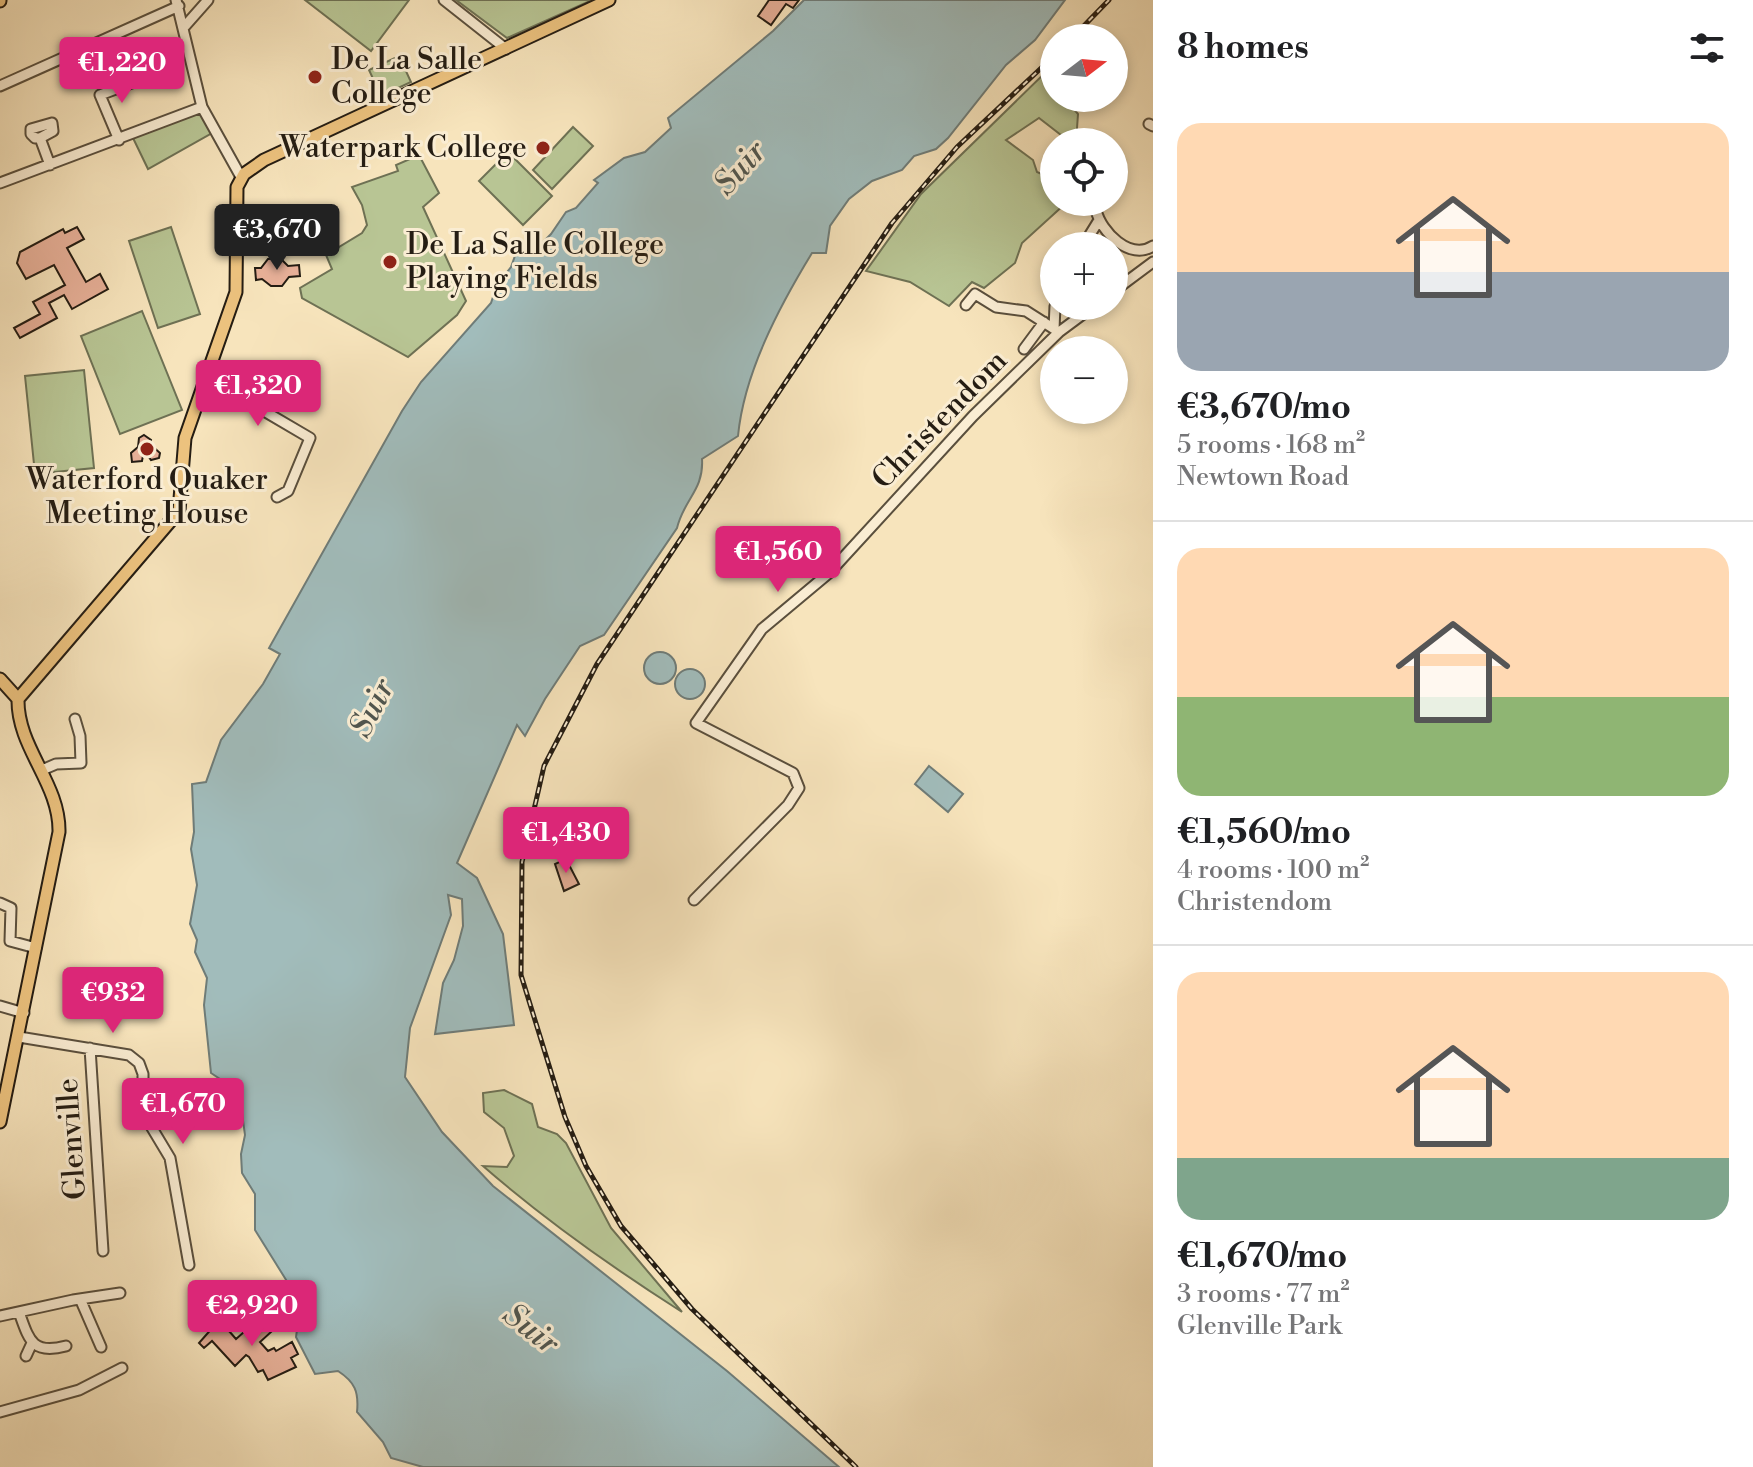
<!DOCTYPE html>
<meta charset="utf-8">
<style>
body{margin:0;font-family:"Libre Bodoni",serif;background:#f2f2f2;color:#202124;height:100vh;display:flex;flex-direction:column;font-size:30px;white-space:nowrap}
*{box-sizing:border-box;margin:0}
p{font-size:26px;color:#757577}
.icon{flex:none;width:44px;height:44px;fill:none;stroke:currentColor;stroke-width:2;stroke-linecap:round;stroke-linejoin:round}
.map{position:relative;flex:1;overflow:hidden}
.details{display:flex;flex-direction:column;background:#fff;width:600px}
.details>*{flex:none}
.needle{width:52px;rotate:74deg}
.buttons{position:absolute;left:1040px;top:24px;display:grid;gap:16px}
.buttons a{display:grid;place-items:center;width:88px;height:88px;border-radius:50%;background:#fff;box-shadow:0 4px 12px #0003;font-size:40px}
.price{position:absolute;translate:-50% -68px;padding:0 18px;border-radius:8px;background:#db2777;color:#fff;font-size:26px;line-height:52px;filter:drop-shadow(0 2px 4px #0008)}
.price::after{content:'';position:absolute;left:50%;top:48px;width:24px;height:18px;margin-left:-12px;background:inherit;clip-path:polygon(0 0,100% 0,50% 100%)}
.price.current{background:#222;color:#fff}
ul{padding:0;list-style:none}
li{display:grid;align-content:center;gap:16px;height:424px;padding:0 24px}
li+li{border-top:2px solid #e0e0e0}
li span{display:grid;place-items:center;height:248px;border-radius:24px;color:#555}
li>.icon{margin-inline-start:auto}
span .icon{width:144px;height:144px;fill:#fffc;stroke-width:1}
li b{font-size:34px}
h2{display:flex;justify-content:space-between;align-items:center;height:96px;padding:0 24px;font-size:34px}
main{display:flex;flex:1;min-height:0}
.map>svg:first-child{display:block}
.green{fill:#b8c594;stroke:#6e7154;stroke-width:2}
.water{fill:#a1bcbb;stroke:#6f7c78;stroke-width:2}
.building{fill:#e6af97;stroke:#251d13;stroke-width:2}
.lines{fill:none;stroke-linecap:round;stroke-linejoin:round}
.minor-casing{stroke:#5a4f3d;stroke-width:13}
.major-casing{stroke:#251d13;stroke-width:15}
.minor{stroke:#faedd3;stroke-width:9}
.major{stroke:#ecc27e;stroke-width:11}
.rail-casing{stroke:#251d13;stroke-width:5}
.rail{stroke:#faedd3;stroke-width:2;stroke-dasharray:6;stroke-linecap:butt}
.poi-dot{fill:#8f2418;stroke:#faedd3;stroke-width:3}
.labels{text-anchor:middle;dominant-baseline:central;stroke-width:6;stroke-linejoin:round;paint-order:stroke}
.poi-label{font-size:30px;fill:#251d13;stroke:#faedd3;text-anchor:start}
.street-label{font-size:30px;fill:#251d13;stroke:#faedd3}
.water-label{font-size:32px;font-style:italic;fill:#50554e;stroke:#faedd3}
</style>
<main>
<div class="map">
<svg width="1153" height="1467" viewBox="0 0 1153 1467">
<rect width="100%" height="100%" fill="#f7e4bc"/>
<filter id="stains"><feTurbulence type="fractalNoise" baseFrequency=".0025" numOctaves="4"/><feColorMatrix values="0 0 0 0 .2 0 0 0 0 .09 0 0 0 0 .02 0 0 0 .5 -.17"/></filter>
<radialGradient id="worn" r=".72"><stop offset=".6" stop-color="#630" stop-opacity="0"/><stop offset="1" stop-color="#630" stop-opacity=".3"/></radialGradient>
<!-- green -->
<path class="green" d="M305,0H409L371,51Z
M456,0H592L507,38Z
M399,56L411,82L381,96L369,70Z
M1051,67L1054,74V98H1065L1078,114L1076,142H1070L1039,118L1006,140L1033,160L1037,172L1044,175L1046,189L1054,195V202L1066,203L1022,243L1015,263L984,288L972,282L949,306L910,282L866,271L921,194Z
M201,111L212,133L148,169L133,138Z
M573,127L593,146L552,189L533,170Z
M508,152L552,196L523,225L479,181Z
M419,155L439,193L423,207L466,301L457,315L408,357L302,298L300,288L332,269L326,255L362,233L367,225L362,205L352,187L398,171L396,165Z
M171,227L200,314L158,328L129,241Z
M142,311L182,410L120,434L81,336Z
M84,370L94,468L35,474L25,376Z
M504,1090L532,1104L538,1127L557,1134L566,1143L611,1228L682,1312C613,1268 545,1220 483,1166L507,1167L514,1156L504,1128L484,1112L483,1093Z"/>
<!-- water -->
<path class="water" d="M804,0H1065L1035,40L1006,65L948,138L936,149L914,156L902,170L872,181L849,199L830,226L826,253H812C779,307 744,373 738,436L702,459C704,490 684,499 677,528L604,635L580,646L545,699L525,736L517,725L457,863L477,878L503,934L514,1025L435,1034L443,983L454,960L463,926L462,899L448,895L451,915L410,1028L405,1077L442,1132L493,1186L727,1371L839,1467H423L391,1458L383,1442L357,1412C359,1392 355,1382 338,1371L315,1374L296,1337L297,1330L287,1328L281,1318L294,1304L293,1291L255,1230V1194L242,1173L241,1154L245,1135L242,1113L234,1095L223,1081L211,1073L204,1005L207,978L195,952L197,940L190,924L197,885L191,849L194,832L192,784L206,782L221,740L263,684L280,654L269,648L402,411L421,382L491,303L497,285L511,267L516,253L533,252L551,234L566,212L576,208L598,183L594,180L624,158L645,152L671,128L668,118L773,31Z
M644 668a16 16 0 1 1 32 0a16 16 0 1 1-32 0Z
M675 684a15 15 0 1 1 30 0a15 15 0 1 1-30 0Z
M929,766L963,794L948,812L915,784Z"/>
<!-- building -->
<path class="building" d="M769,0H799L793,8L786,4L771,25L758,16Z
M77,227L84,239L67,248L86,282L100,274L108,289L72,309L64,295L49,303L57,318L20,338L14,328L40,314L33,302L65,285L54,265L26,279L17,263L20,252L63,229L65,233Z
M280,258L288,266L299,265L300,276L289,277L282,286H271L262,279L256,280L255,268H261L268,259Z
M144,435L151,440L150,444L160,453L159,458L151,460L144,450L142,461L132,462L131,453L138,447L139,438Z
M566,859L579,884L564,891L555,864Z
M268,1285L283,1305L271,1317L263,1309L267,1306L259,1293Z
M258,1318L271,1332L260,1342L268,1351L274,1348L276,1351L292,1342L298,1354L291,1358L296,1367L268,1380L263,1370L258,1372L249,1357L246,1355L235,1366L212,1341L204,1348L199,1343L214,1326L216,1328L222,1323L236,1339L244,1332L239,1326L246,1320L254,1322Z"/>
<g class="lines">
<!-- minor casing -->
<g class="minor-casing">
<path id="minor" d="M176,0L202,107L241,177
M444,0L506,49
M185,26L208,0
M0,86L179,6
M1149,124L1153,126
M40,138L53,131L52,123L31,129V134L35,138H40L50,165
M119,140L100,95L145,78
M0,183L202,107
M1096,210C1101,232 1130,261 1153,246
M1083,246L1099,220
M1114,291L1153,262
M966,305L975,294L996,307L1026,311L1059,332
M1054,329L1055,306
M1024,349L1044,322
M206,377L310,438L288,491L277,497
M42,770L56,764L81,763L80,736L75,719
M694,900L788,805L799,788L793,773L696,723L762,629L829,573L973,416L1059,332L1094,306
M0,903L11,908L10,941L36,948
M0,1006L24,1013
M19,1037L129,1055L139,1063L143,1074V1113L170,1158L189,1265
M90,1048L103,1251
M81,1301L101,1347
M19,1312C29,1340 32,1355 66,1346
M0,1316L73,1300L120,1293
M26,1356L32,1343
M0,1412L79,1390L122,1368"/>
</g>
<!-- major casing -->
<g class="major-casing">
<path id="major" d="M0,1V0
M0,679L18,699
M18,699L179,511L185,438L236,292L237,187L244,174L264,160L609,0
M0,1122L59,832C60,783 17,748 18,699"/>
</g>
<!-- minor -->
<use href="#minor" class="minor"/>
<!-- major -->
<use href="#major" class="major"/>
<!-- rail casing -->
<g class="rail-casing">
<path id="rail" d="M1072,38L1109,0
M856,1467L692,1309L621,1226L586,1166L565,1117L521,975L522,862L544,766L597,664L892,223L957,147L1054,56"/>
</g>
<!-- rail -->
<use href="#rail" class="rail"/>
</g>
<!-- markers -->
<g class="poi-dot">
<circle cx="315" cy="77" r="8"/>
<circle cx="543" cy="148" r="8"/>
<circle cx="390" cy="262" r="8"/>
<circle cx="147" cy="449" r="8"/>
</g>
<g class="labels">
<!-- poi labels -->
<g class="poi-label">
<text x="331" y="60">De La Salle<tspan x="331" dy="34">College</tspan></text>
<text x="527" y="148" text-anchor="end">Waterpark College</text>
<text x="406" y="245">De La Salle College<tspan x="406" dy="34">Playing Fields</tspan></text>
<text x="147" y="480" text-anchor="middle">Waterford Quaker<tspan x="147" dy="34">Meeting House</tspan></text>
</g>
<!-- street labels -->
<g class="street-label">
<text transform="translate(940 420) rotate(-46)">Christendom</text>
<text transform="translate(72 1139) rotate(-94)">Glenville</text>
</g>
<!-- water labels -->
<g class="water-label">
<text transform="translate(740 168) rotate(-48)">Suir</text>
<text transform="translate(372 708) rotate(-63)">Suir</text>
<text transform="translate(531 1329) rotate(38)">Suir</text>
</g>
</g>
<rect width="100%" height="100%" filter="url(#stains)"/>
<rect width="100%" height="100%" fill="url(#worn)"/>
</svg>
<div class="buttons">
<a><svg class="needle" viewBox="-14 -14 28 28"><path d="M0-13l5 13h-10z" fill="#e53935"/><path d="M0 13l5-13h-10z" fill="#757577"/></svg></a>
<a><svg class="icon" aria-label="locate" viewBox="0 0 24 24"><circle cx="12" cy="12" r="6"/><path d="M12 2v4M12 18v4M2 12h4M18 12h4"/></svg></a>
<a>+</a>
<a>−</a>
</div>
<b class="price" style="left:122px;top:105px">€1,220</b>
<b class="price current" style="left:277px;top:272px">€3,670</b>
<b class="price" style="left:258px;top:428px">€1,320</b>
<b class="price" style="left:778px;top:594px">€1,560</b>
<b class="price" style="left:566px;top:875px">€1,430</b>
<b class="price" style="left:113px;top:1035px">€932</b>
<b class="price" style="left:183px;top:1146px">€1,670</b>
<b class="price" style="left:252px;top:1348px">€2,920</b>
</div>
<section class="details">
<h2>8 homes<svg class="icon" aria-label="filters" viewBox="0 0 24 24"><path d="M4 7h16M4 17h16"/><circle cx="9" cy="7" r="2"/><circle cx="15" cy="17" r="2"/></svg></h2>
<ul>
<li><span style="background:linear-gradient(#ffd9b3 60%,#9aa5b1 0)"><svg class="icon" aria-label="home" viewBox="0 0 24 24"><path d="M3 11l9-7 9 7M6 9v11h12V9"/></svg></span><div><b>€3,670/mo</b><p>5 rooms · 168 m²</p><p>Newtown Road</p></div></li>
<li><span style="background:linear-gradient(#ffd9b3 60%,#8fb573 0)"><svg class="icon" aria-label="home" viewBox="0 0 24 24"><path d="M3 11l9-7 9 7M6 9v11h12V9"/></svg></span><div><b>€1,560/mo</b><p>4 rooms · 100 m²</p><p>Christendom</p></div></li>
<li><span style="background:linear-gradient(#ffd9b3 75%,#7fa58c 0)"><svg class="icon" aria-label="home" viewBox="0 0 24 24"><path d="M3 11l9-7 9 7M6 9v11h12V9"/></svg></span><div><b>€1,670/mo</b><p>3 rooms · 77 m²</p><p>Glenville Park</p></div></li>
</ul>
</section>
</main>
